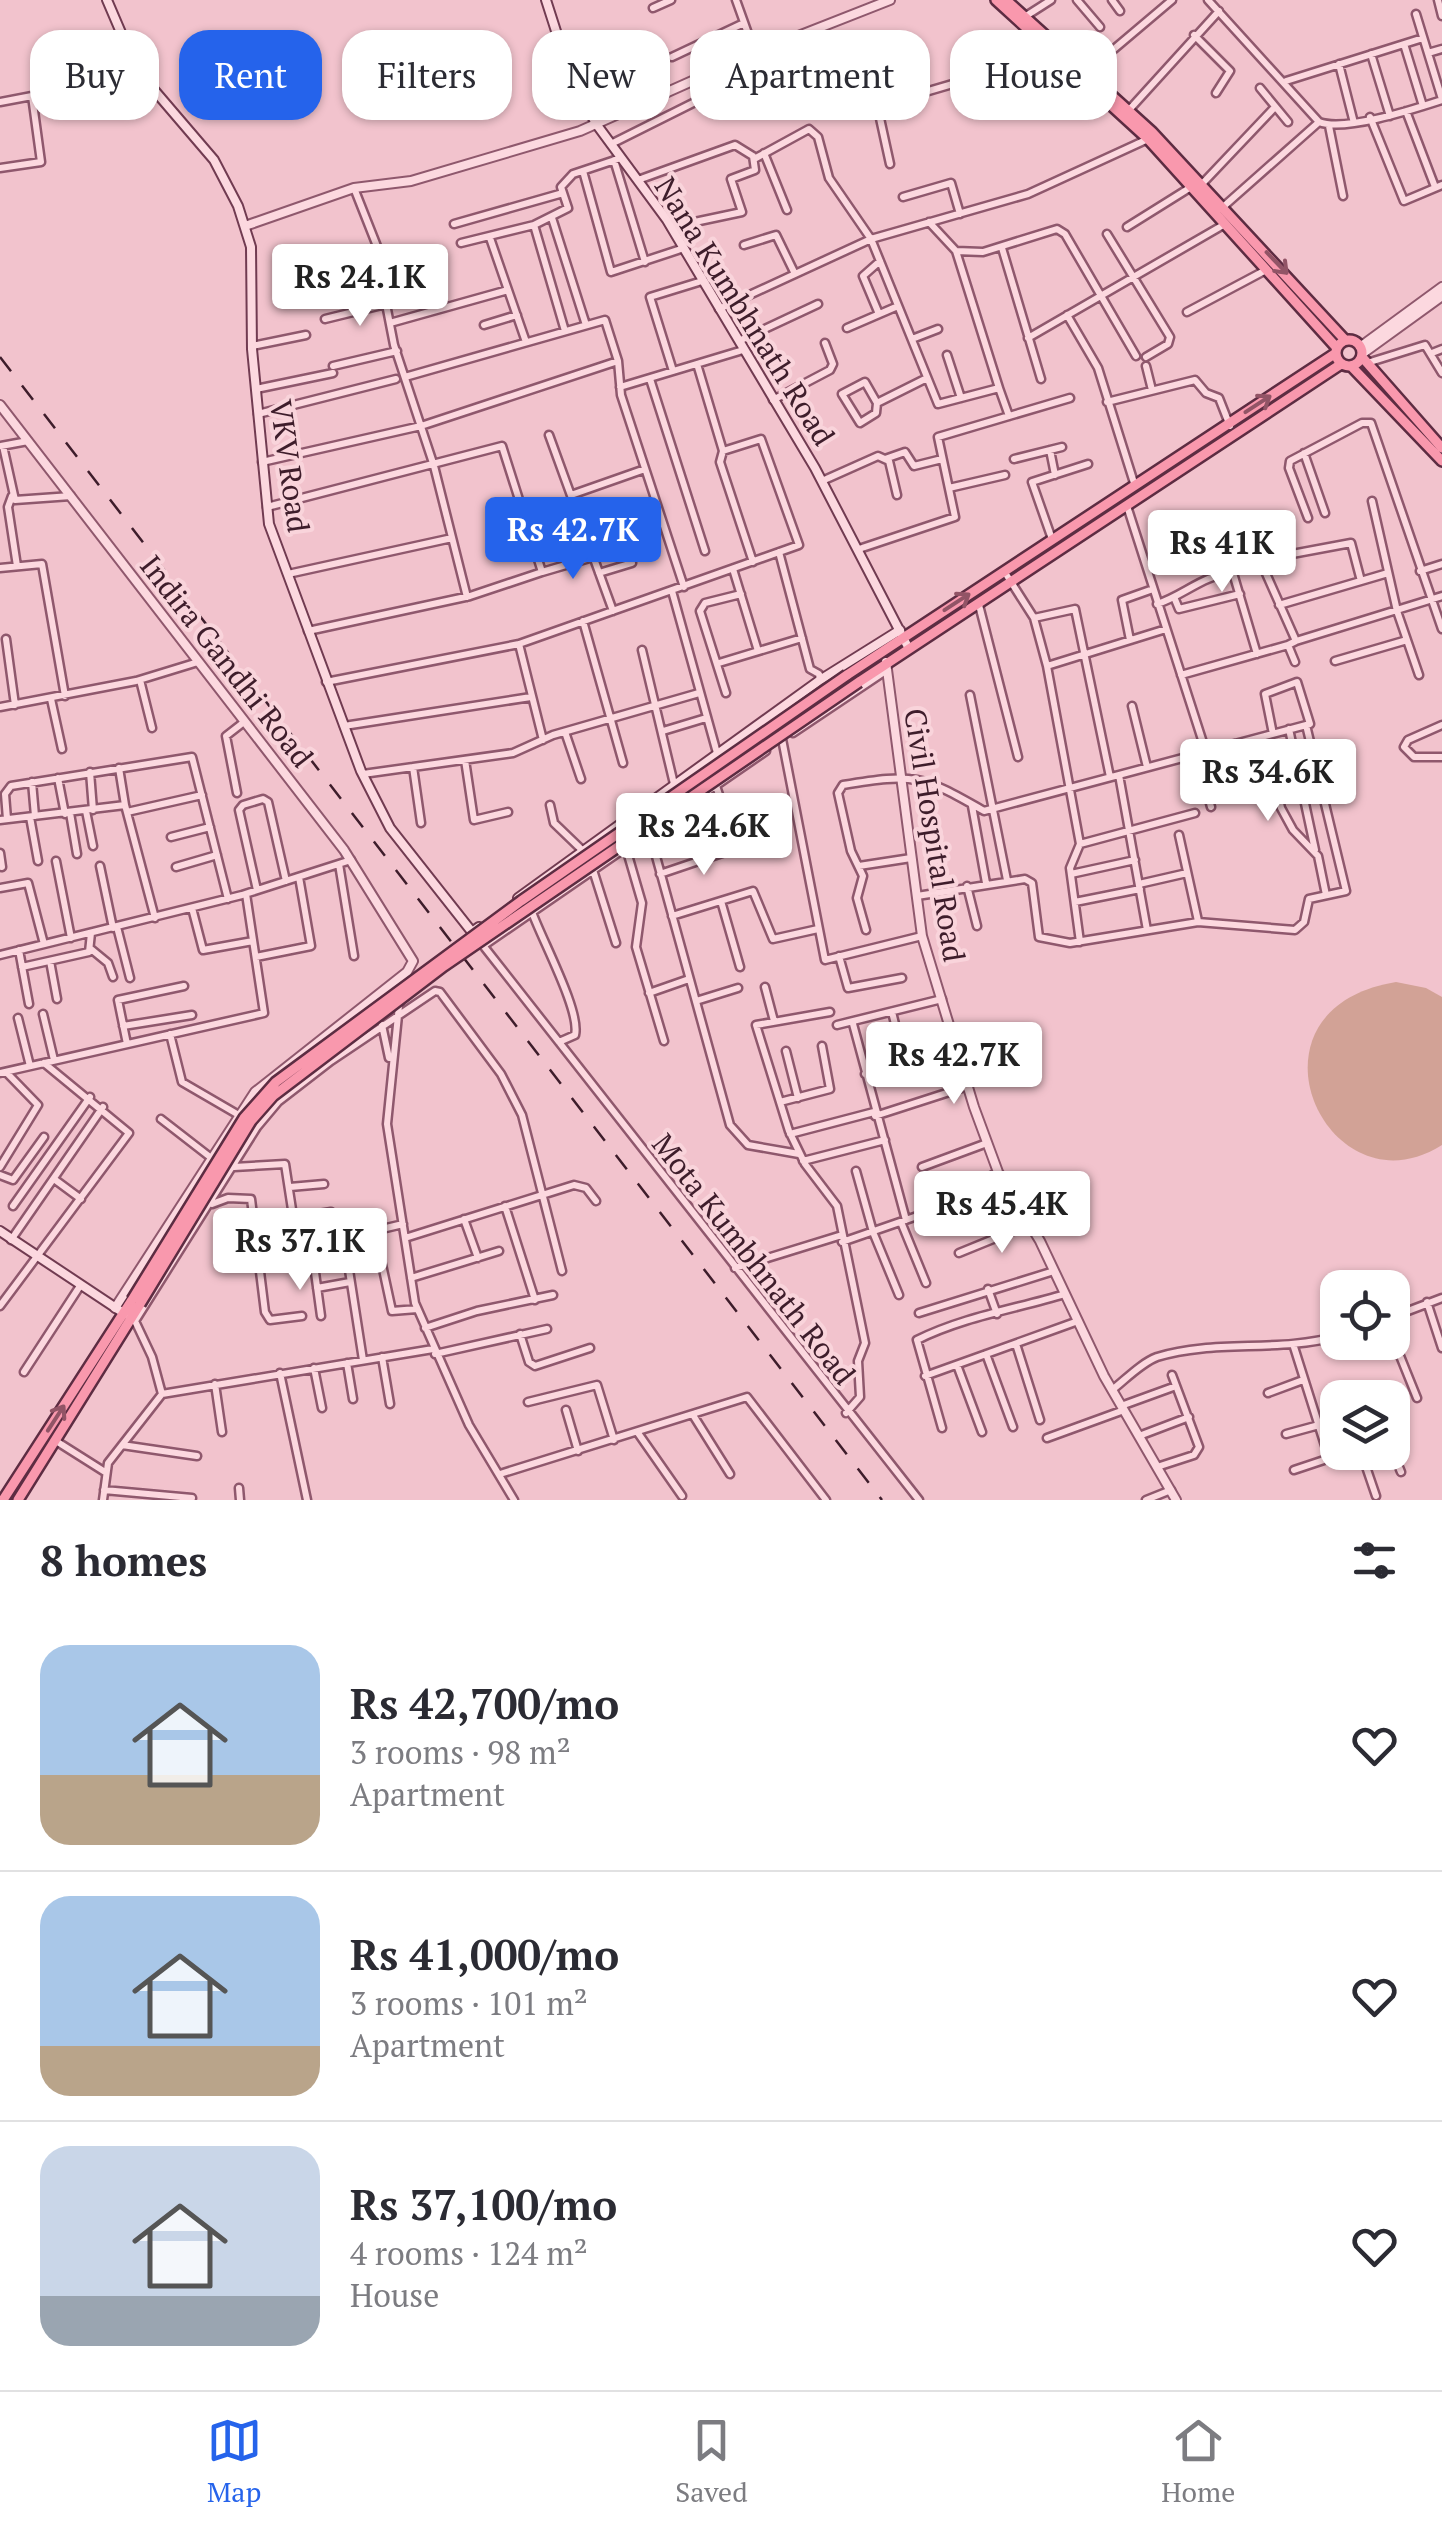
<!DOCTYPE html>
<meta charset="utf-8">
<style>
body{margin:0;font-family:"PT Serif",serif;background:#f7f7f7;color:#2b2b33;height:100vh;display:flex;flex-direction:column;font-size:38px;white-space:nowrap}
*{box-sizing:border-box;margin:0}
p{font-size:32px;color:#7c7c81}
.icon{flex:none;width:55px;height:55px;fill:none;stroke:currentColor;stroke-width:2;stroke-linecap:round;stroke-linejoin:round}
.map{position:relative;height:1500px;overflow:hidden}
.drawer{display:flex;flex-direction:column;background:#fff;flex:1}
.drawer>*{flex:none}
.banner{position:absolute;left:30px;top:30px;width:1382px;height:90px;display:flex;gap:20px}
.tools{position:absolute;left:1320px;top:1270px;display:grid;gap:20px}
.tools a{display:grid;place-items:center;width:90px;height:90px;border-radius:20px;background:#fff;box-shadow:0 2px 8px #0004;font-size:50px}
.price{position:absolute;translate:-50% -85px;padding:0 22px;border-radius:10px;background:#fff;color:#222;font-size:32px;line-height:65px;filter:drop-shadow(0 2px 5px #0008)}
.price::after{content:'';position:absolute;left:50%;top:60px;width:30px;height:22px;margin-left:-15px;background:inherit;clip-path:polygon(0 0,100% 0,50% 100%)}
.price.selected{background:#2563eb;color:#fff}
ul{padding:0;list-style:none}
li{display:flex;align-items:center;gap:30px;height:250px;padding:0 40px}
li+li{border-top:2px solid #e1e1e2}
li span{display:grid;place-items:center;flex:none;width:280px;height:200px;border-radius:30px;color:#555}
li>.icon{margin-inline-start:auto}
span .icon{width:120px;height:120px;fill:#fffc;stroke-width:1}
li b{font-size:42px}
h2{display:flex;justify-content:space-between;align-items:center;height:120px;padding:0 40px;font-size:42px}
.pill{padding:0 35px;border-radius:30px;background:#fff;box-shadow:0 2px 8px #0004;font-size:35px;line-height:90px}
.pill.selected{background:#2563eb;color:#fff}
.tab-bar{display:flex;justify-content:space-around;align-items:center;height:140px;border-top:2px solid #e1e1e2;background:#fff;font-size:28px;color:#7c7c81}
.tab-bar a{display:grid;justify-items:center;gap:5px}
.tab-bar .selected{color:#2563eb}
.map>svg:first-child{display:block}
.green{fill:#d2a296}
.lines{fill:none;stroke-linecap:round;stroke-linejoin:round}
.minor-casing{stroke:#8f586d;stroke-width:11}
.tertiary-casing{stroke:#8f586d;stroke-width:12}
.secondary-casing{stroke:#713b51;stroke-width:12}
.primary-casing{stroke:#5d2c42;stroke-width:14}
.minor{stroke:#fcd8df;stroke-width:6}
.tertiary{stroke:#fcd8df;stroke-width:8}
.secondary{stroke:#fcd8df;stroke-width:8}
.primary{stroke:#f998ad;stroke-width:9}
.rail{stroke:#3e1d2b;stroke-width:2.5;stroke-dasharray:18 18;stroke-linecap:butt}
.primary-bridge-casing{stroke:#5d2c42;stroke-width:14;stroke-linecap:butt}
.primary-bridge{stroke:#f998ad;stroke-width:9}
.oneway{stroke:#925466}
.labels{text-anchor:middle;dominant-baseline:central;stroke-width:8;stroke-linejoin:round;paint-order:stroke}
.street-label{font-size:30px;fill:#3e1d2b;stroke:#f9d4db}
</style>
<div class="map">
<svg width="1442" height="1500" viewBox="0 0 1442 1500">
<rect width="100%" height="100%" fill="#f2c3cd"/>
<!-- green -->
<path class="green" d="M1396,982L1426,988L1442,997V1145C1327,1218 1231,1009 1396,982Z"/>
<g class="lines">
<!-- minor casing -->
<g class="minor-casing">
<path id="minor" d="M736,0L755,53
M1077,0L1100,27
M1112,0L1120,11
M1208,0L1319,122
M1438,0L1442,16
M653,8L671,0
M1416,14L1442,99
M1026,16L1051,0
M1194,35L1230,71L1216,93
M1404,44L1423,106
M1428,53L1442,49
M1371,54L1390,116
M672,57L744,23
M1339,64L1354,123
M869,68L890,164
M1088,71L1172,0
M1286,81L1423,38
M1260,88L1288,122
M32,96L137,70
M0,102L32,96L41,162L0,168
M874,107L1055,54
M1129,110L1219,11
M1406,111L1435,187
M1370,117L1404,201L1442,185
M1329,126L1343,196
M611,144L713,93
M764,153L787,210
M614,160L645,262
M583,171L611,272L684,248
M638,180L735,145L756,158L809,129L818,137L829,178L871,239L938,404L999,388L956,251L929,222
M1202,184L1275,107
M354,188L388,274L386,304L394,345L434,466L467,597
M903,197L951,183L960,214
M1223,207L1319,122C1345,132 1414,109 1442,100
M552,218L586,325
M454,224L563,193
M534,225L565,331
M671,227L742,212L731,179L755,170L753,156
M1127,227L1191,187
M1107,234L1170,337L1168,344L1146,357
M490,238L526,342
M461,243L534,225L568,208L561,187L573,174L621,158
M744,245L776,235L795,274
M1002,248L1041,379
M956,251L983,252L1057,229L1065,234L1136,356
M307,277L381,256
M719,309L871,239L1028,194L1148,139
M1187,312L1266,270
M879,314L863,276L880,261
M1067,315L1098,368L1135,486
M325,319L386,304
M390,323L508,290
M484,325L517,315
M847,328L898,306
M1028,338L1225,224
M912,339L938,329
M739,341L818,304
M252,346L306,335
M1432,353L1442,349
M947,355L961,398
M1367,363L1425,345L1442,373
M697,364L723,451L720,462L753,562
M333,366L397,351
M1146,366L1152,390
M673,371L650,297L702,281
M405,377L605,320L618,361L621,395L684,587
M650,379L705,551
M620,387L743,350
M999,388L1009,416
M256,389L333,373
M773,400L830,370L833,364L825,343
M1107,402L1195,380L1206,393L1219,398L1230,426
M877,403L865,382L842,394L860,423L876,413L877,403L927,378
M258,414L396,379
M549,435L613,611
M1,446L28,441
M3,446L15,500L71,496
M1050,450L1055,475
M1304,453L1325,513
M885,459L905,452L914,466L942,459
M1014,459L1062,447
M262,462L421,426L618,361
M822,481L878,456L889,461L897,495
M949,488L1005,475
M571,495L645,469
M12,496L8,507L17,566
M1372,501L1397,611L1419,675
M1127,506L1206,752
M267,507L502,446L542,572L470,596L308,631
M1308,518L1289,468L1290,461L1362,423H1371L1442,629
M587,538L617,526
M1052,539L1032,482L1088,464
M859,549L955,517L938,437L1070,398
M779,552L810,669L819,674L820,680
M0,568L42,564L65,696
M733,569L758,651
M1004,571L1034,618L1047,666
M1420,571L1442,564
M542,572L593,557
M599,573L632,563
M288,574L452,538
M672,591L717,753
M1174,597L1179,609L1240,594
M1157,604C1183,596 1204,574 1233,573L1257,654
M979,605L1018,757
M1279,605L1388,573
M1034,618L1075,609L1110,777
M583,621L623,763
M6,639L15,705
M1130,640L1122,600L1153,589
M1296,641L1442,596
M519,644L543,740
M642,650L674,784
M1335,661L1407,640
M1295,662L1288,645L1296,641L1260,560L1351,543L1361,581
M719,663L802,638
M1181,675L1288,645
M140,680L152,728
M326,682L519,644L799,545L761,439L723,451
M726,693L700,611L705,603L741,594
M970,695L1007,880
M51,699L62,749
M1132,706L1147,767
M0,707L136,681L198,662
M1442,725L1408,740L1404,747L1414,757H1442
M344,726L531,697
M1289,729L1315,850
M663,731L706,718
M565,732L581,779
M793,733L887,670
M1265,736L1281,808L1293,830L1318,856L1326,895
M782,739L825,960L922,936
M1234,744L1247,797
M1197,754L1211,807
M465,760L474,820L508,812
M413,767L421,823
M119,768L125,805
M90,772L93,810
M363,774L513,753L553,735L699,693
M1119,775L1147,930
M58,778L65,814
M32,782L35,816
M716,786L726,815L745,820L752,847
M237,793L226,736L244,722
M550,805L554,823L582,850
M972,806L986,883
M86,811L93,846
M127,812L202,795
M70,813L77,854
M30,817L38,861
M7,819L5,794L11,786L192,757L228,899
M0,820L125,805L155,918
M649,831L730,1125L748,1145L799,1154
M1179,835L1198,921
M171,837L210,827
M1080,844L1195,813
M626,848L642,903L636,947L664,1041
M0,853L2,867
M56,861L71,938
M339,864L354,956
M100,866L113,928
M859,866L911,858
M176,867L217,855
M593,870L616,943
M660,874L737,848
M1071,874L1135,860
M1139,884L1187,873
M967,886L977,926
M0,888L28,883L44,944
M257,890L239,810L243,805L263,799L268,802L286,881
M917,896L1025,879L1032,883L1039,937L1070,943L1198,922L1295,930L1304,922L1309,899L1346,891L1306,725
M721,901L740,967
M1075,902L1140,889
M192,908L203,950L253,941
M532,912C542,940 581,1012 575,1035L559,1042
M672,916L753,891L773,939L818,929
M117,927L130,978
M866,930L857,898L863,876L851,851L838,793L843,785C915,773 921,775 984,811L1310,724L1297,682L1265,694L1273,734
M478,939L919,1500
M1080,942L1070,868L1080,844L1047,666L1166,629
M483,946L766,751
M91,949L108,963L113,977
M19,950L29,1004
M0,955L242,895L351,860
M839,956L848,988L902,978
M256,957L311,946L299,877
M50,961L57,999
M22,967L89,952L91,933
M402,976L387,1124L415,1303L469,1425L514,1500
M765,987L774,1021
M649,993L689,979
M696,1001L738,988
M830,1012L756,1025L789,1131L805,1164L837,1206L865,1343L858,1361L860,1397L846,1413
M892,1012L905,1064
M43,1014L54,1060
M18,1018L30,1066
M853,1024L906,1220
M382,1025L389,1058
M837,1025L942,999
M123,1026L192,1015
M170,1034L182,1082L237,1114
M127,1044L118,1000L184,986
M786,1051L798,1098
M0,1073L264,1013L246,894
M865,1074L956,1047
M780,1102L830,1089L822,1046
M875,1116L968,1086
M161,1119L210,1157
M790,1134L874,1112
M803,1161L885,1140
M0,1167L38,1105L6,1072
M234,1167L285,1164L297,1242
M922,1167L987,1143
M856,1171L873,1232L899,1295
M0,1175L13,1180L44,1137
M54,1179L81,1199
M290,1187L324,1184
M212,1204L228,1198L251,1199L265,1312L270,1320L302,1316
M13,1206L90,1097
M505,1206L535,1300
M294,1218L331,1212
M464,1219L478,1258
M901,1222L926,1283
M405,1238L574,1185L586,1188L596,1201
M11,1240L103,1107
M842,1242L923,1214L998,1172
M959,1253L1030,1224
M381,1260L392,1311L417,1309
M314,1265L321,1316
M735,1268L842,1235
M411,1278L499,1251
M317,1288L350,1282
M988,1289L997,1314
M1427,1302L1442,1348
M0,1306L129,1133L44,1063
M919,1313L1054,1271
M1392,1317L1442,1298
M132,1319L135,1321L257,1127L278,1102L331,1061L435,991L440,992L501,1074L522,1115L562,1271
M135,1321L152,1357L162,1394
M425,1328L477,1311L553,1295
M520,1334L529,1362L535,1366L590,1348
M1392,1336L1417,1398
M1016,1344L1040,1420
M1294,1347L1329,1458
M435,1354L547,1329
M986,1354L1013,1427
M382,1357L390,1404
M363,1360L344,1238L403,1224
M347,1363L353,1399
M957,1365L982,1432
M314,1368L322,1408
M24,1372L80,1286
M280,1373L307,1500
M925,1376L1078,1321
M215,1384L222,1432
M1112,1390C1125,1380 1141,1363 1157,1357C1215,1339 1279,1353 1338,1336
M1268,1393L1303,1380
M528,1402L597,1385L614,1440
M1121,1406L1176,1386
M566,1410L578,1451
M693,1415L730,1474
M942,1428L917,1340C963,1317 1015,1309 1065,1294
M638,1433L682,1496
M1286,1434L1319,1425
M1139,1436L1189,1417
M1047,1438L1124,1410
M56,1441L105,1472
M122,1445L197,1456
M1392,1450L1401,1472
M1361,1452L1376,1496
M1157,1467L1194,1455L1199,1447L1172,1375
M1294,1470L1348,1452
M500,1474L747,1397L826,1500
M239,1488L240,1500
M104,1490L192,1498
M103,1500L108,1463L162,1394L433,1349
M1146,1500L1171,1490"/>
</g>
<!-- tertiary casing -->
<g class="tertiary-casing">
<path id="tertiary" d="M245,226L354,188L411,181L580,131L755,53L890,0
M1360,347L1442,287
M1362,354L1442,296
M0,405L344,850L413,961L407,972L255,1092L115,1308
M886,662L922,936L974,1107L998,1172L1040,1241L1104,1376L1176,1500"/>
</g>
<!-- secondary casing -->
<g class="secondary-casing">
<path id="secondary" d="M107,0L137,70L214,160L238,206L251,247L252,349L269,524L361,771L390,828L472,932L479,927
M546,0L572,81L597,125L667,220L815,468L908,647
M518,898L820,680L900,630
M0,1231L125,1314"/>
</g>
<!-- primary casing -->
<g class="primary-casing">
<path id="primary" d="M996,0L1148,139L1337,348
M1006,0L1152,132L1345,340
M1336 353a13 13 0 1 1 26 0a13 13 0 1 1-26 0Z
M1362,357L1442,448
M1351,366L1442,461
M847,675L1336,353
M859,682L1341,364
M3,1500L132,1300
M18,1500L140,1304"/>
</g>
<!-- minor -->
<use href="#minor" class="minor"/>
<!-- tertiary -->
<use href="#tertiary" class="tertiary"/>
<!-- secondary -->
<use href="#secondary" class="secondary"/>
<!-- primary -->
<use href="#primary" class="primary"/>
<!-- rail -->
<path class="rail" d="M0,357L882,1500"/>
<!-- primary-bridge casing -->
<g class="primary-bridge-casing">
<path id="primary-bridge" d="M132,1300L244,1118L276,1082L521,901L847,675
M140,1304L251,1121L273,1096L444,966L859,682"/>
</g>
<!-- primary-bridge -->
<use href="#primary-bridge" class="primary-bridge"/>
</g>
<!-- one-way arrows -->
<defs><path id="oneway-shaft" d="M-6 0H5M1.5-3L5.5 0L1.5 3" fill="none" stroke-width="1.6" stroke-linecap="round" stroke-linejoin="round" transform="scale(2.5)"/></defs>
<g class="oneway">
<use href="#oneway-shaft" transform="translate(1277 263) rotate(46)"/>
<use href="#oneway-shaft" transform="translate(1258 404) rotate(-33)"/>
<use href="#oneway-shaft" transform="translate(957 602) rotate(-33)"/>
<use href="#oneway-shaft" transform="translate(56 1418) rotate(-57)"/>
</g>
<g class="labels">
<!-- street labels -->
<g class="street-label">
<text transform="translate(745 311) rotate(58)">Nana Kumbhnath Road</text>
<text transform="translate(290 466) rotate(82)">VKV Road</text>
<text transform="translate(227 661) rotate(52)">Indira Gandhi Road</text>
<text transform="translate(935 835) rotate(81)">Civil Hospital Road</text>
<text transform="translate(754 1259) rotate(52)">Mota Kumbhnath Road</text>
</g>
</g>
</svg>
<div class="tools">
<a><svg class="icon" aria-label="locate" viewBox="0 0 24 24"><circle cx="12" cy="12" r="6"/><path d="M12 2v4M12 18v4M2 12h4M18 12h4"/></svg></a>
<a><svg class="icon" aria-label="layers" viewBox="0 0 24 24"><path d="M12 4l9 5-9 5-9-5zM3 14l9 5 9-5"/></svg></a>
</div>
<b class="price" style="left:360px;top:329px">Rs 24.1K</b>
<b class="price selected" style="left:573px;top:582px">Rs 42.7K</b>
<b class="price" style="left:1222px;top:595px">Rs 41K</b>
<b class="price" style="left:1268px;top:824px">Rs 34.6K</b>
<b class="price" style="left:704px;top:878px">Rs 24.6K</b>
<b class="price" style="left:954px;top:1107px">Rs 42.7K</b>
<b class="price" style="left:1002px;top:1256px">Rs 45.4K</b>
<b class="price" style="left:300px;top:1293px">Rs 37.1K</b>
<div class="banner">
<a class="pill">Buy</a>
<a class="pill selected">Rent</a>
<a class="pill">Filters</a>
<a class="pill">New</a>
<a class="pill">Apartment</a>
<a class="pill">House</a>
</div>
</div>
<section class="drawer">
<h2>8 homes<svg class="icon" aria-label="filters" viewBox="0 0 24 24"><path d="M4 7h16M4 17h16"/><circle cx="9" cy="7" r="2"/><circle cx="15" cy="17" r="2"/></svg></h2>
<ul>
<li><span style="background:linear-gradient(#a9c7e8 65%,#b9a48a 0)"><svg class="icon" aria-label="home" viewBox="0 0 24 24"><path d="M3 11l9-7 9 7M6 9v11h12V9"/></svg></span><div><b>Rs 42,700/mo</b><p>3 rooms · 98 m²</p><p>Apartment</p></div><svg class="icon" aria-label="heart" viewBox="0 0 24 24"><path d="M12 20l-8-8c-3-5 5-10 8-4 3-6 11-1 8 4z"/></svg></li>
<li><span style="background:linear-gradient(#a9c7e8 75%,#b9a48a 0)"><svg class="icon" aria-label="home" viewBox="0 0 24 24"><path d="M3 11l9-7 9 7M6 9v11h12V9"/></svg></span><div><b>Rs 41,000/mo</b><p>3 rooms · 101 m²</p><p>Apartment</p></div><svg class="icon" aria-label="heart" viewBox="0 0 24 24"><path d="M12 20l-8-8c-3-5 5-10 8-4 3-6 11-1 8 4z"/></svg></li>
<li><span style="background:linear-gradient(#c9d6e8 75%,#9aa5b1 0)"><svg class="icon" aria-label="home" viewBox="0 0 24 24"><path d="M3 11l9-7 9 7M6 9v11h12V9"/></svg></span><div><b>Rs 37,100/mo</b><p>4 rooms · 124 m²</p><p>House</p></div><svg class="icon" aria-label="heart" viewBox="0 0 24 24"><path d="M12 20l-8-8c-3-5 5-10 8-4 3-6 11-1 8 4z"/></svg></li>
</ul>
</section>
<nav class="tab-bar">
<a class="selected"><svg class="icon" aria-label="map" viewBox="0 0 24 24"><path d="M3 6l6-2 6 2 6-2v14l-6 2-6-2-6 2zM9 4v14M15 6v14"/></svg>Map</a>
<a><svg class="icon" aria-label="saved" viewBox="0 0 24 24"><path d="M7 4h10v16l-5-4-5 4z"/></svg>Saved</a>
<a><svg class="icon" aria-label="home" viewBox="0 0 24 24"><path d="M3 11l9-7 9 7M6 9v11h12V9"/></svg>Home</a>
</nav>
